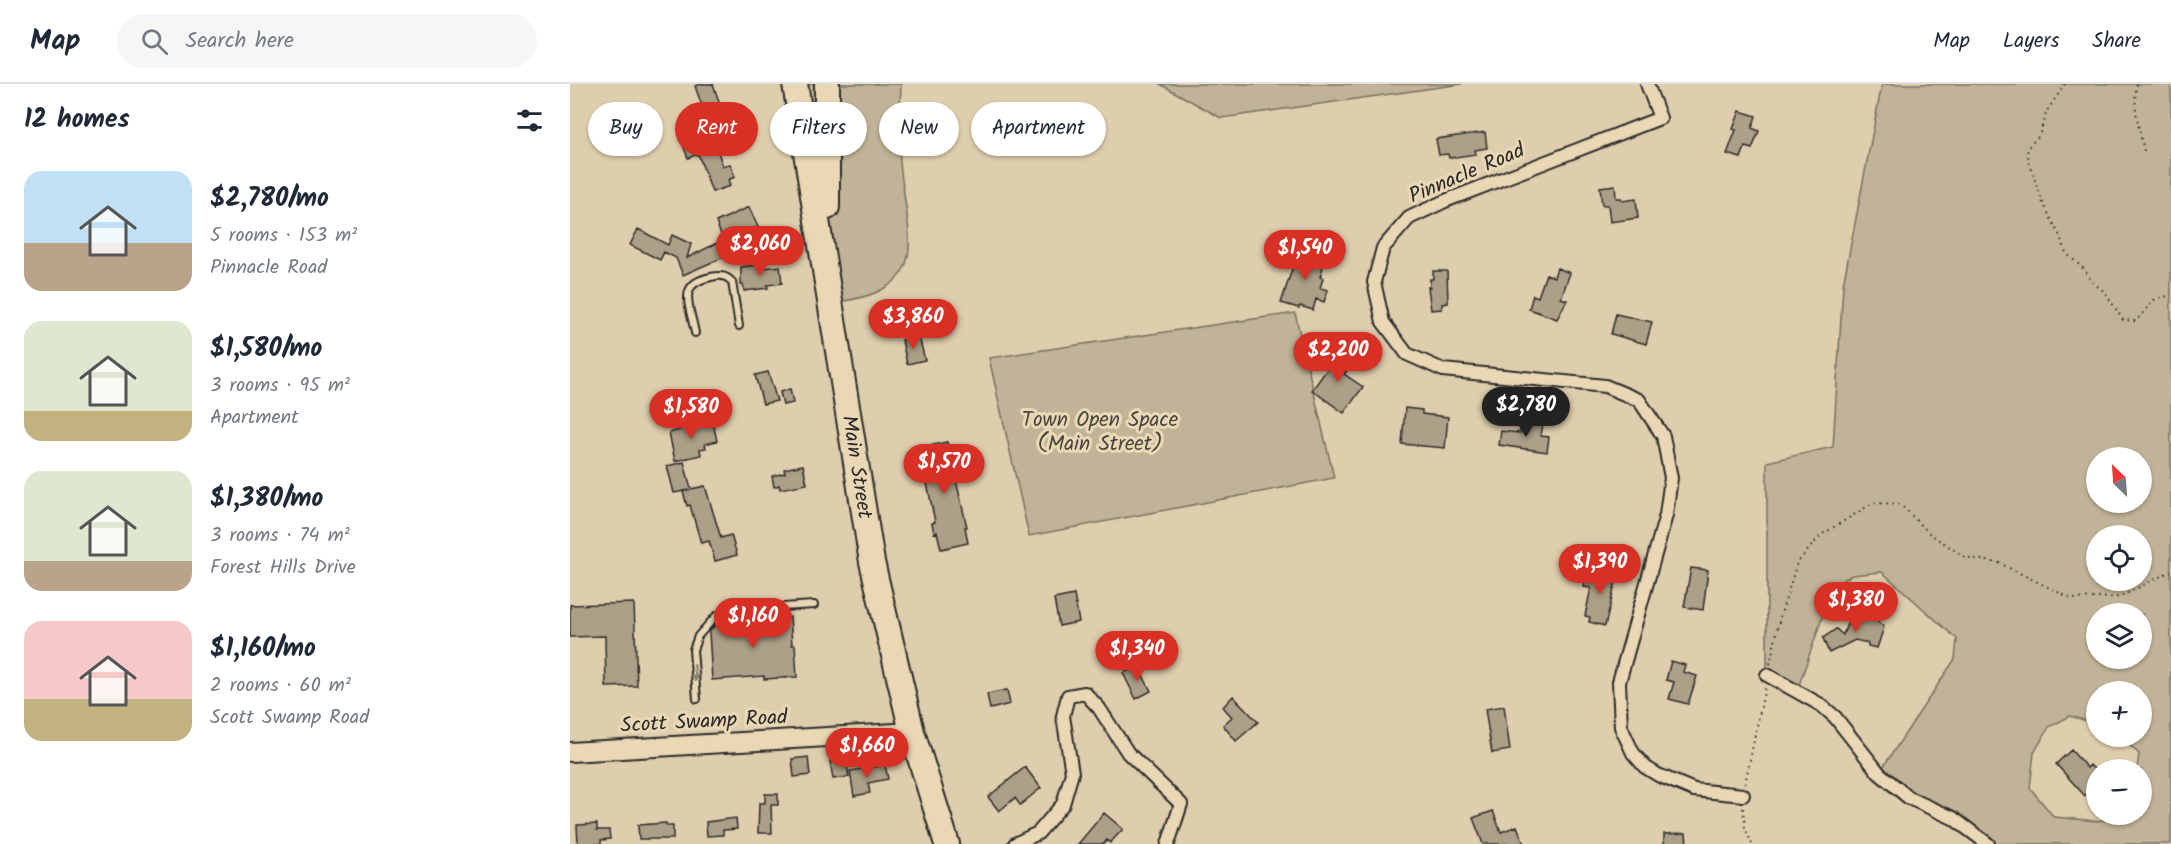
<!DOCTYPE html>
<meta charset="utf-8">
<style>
body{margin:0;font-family:Kalam,sans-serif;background:#f6f6f7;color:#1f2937;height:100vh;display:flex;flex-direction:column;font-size:22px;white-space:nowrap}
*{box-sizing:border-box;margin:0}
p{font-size:20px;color:#747a83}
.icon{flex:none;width:33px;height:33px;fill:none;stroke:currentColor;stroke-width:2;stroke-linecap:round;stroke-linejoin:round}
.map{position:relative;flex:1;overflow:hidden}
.side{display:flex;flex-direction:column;background:#fff;width:570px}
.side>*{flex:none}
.hud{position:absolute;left:18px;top:18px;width:570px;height:54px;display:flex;gap:12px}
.needle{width:39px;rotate:335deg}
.controls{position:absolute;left:1516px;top:363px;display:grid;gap:12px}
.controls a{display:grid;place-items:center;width:66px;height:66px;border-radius:50%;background:#fff;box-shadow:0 2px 4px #0004;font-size:30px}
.price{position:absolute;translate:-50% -51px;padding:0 14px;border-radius:21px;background:#d93025;color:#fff;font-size:20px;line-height:39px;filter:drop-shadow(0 2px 3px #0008)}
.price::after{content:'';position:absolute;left:50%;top:36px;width:18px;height:14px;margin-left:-9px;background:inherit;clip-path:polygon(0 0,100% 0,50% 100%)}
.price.active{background:#222;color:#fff}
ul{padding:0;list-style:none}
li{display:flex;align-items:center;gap:18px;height:150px;padding:0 24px}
li span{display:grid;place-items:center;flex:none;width:168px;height:120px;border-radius:18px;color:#555}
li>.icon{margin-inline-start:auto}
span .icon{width:72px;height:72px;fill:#fffc;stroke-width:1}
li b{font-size:26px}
h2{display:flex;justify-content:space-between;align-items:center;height:72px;padding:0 24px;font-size:26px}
.chip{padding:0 21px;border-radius:27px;background:#fff;box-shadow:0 2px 4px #0004;font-size:21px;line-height:54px}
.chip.active{background:#d93025;color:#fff}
header{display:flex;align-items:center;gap:36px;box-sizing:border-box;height:84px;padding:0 30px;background:#fff;border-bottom:2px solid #e0e1e3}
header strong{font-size:28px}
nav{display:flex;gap:33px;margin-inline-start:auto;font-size:21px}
.search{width:420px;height:54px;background:#f6f6f7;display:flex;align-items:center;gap:15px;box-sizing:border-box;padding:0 21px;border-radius:33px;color:#747a83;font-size:22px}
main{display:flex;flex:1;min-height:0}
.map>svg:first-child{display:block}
.green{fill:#c1b397;stroke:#766f61;stroke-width:1.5;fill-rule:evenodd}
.building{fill:#ada088;stroke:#2b2b2b;stroke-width:1.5}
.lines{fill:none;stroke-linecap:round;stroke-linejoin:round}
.lane-casing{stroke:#2b2b2b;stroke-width:10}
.street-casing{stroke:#2b2b2b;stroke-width:16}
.secondary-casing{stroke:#2b2b2b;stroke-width:22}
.highway-casing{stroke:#2b2b2b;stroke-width:28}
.path{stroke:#2b2b2b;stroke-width:2;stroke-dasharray:1.5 4.5;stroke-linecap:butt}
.lane{stroke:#ead8b5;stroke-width:6}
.street{stroke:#ead8b5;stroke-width:12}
.secondary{stroke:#ead8b5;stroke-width:18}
.highway{stroke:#ead8b5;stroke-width:24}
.oneway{fill:#8a8270}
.labels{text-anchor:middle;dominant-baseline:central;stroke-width:6;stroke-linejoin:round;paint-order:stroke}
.street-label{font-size:21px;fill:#2b2b2b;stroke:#ead8b5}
.park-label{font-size:21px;fill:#494641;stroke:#ead8b5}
</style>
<header>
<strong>Map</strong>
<div class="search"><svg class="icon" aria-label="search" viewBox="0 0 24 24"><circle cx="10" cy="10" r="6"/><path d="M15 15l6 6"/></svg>Search here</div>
<nav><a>Map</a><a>Layers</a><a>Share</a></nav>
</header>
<main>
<section class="side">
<h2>12 homes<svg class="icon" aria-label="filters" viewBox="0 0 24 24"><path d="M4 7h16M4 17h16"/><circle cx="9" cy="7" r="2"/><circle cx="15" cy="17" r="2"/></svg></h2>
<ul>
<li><span style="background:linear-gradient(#bfe0f5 60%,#b9a48a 0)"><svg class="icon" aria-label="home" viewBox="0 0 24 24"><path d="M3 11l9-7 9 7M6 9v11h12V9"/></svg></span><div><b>$2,780/mo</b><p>5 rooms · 153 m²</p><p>Pinnacle Road</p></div></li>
<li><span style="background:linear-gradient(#dfe7d0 75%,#c2b280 0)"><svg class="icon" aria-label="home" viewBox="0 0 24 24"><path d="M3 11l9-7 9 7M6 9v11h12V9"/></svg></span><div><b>$1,580/mo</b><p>3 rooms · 95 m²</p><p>Apartment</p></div></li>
<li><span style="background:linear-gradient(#dfe7d0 75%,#b9a48a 0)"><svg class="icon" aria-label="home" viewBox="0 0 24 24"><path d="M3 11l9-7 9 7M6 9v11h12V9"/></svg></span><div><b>$1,380/mo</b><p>3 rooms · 74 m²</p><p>Forest Hills Drive</p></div></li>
<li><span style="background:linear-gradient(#f6c9c9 65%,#c2b280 0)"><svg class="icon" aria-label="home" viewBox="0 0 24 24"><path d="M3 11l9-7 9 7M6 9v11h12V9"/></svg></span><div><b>$1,160/mo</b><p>2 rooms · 60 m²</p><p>Scott Swamp Road</p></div></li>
</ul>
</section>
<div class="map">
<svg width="1601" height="760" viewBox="0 0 1601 760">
<rect width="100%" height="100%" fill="#dfcead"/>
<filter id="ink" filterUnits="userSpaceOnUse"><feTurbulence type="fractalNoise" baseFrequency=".0167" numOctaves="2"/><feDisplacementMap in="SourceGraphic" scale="12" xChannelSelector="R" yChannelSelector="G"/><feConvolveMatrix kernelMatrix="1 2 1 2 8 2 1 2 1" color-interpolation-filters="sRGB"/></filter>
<g filter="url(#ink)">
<!-- green -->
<path class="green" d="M225,0H331C330,26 328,52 330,78C337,156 367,206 261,219Z
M590,0H892L651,34Z
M1312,0H1601V760H1418L1309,689L1385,575L1387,555L1312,488L1282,491L1263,502L1227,607L1197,591V378L1263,363L1273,201ZM1527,374H1572V418H1527ZM1527,452H1572V496H1527ZM1527,530H1572V574H1527ZM1527,608H1572V652L1551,653L1569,670L1567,685L1572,686V730L1556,731L1527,737L1484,733L1460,704L1464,669L1479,643L1500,632L1527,640Z
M725,229L764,394L459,452L419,274Z"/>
<!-- building -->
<path class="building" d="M132,0H143L154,32L149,33L152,41L134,48L130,38L137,36L125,2Z
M1170,27L1186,32L1182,44L1189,47L1182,65L1175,63L1171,74L1157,70L1166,46L1163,45Z
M915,48L917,64L905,66L906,70L879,74L878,70L869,71L866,55Z
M142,52L153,82L160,80L165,93L158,96L160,102L142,108L128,70L118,74L113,61Z
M1045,101L1046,114H1051L1052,117L1066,115L1068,134L1040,138L1038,121H1032L1030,103Z
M179,123L188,143L168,152L174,164L113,191L106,174L94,168L90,176L60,161L68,145L98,161L102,151L121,160L117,174L153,156L146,138Z
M729,164L756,173L750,193L753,194L750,204L758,206L754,218L746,215L743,226L730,222L729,224L711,219Z
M195,180V184L210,182L212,199L197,201L198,204L174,207L173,200L171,201V183Z
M987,184L1000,189L991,214L997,216L987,235L959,225L963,211L968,213L976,190L984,193Z
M863,187H877L878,219L872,220V225L861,226L858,203H860V195H863Z
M1046,230L1082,238L1076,260L1041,250Z
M349,253L355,276L337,280L332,256Z
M771,266H776L784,272L779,279L781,281L774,290L793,303L774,329L742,306Z
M198,288L207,317L193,320L185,291Z
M220,305L223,319L213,321L210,308Z
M835,324L852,326V330L878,333L875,364L832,360Z
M126,336L128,342L143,339L147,357L135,360L136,364L130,365L131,371L105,377L99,349L110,346L109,340Z
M952,336L973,339L971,352L979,353L977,368L929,361L931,347L950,349Z
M377,358L381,374L383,373L386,388H384L397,443H395L398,459L371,465L367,448L364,449L362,439L365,438L356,394L352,395L349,377L352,376L350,364Z
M114,378L121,405L135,402L151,454L161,451L167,471L145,477L139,457L131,459L120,421L117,422L113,407L120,406L104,409L97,382Z
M233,381L237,400L210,405L209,401L204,403L202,392L215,389L214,385Z
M1026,484L1048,489L1035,542L1019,538L1020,533L1015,532L1021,504L1014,503L1016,492L1024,494Z
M1121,484L1138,486L1133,526L1114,523Z
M504,511L509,538L489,542L484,515Z
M64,519L67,602L36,603L35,552L0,553V521Z
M1291,529L1309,535L1308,538L1314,543L1307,564L1298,562V559L1285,556L1259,569L1253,554L1266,545L1273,551L1280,532L1289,535Z
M220,533L222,561H225L227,593L194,595V592L142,596L139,548L149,537Z
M1101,577L1115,581L1113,588L1127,592L1118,620L1099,615L1104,598L1096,596Z
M568,582L581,607L566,615L553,589Z
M437,606L440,620L420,625L417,610Z
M663,612L688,638L666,657L653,641L662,633L653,623Z
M934,622L940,666L922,669L915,625Z
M1501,666L1517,684L1520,681L1527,688V700L1515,712L1486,680Z
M238,673L240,691L224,693L222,675Z
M276,675L279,693L263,695L260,677Z
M315,681L318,695L298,699L300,709L284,712L280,687Z
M455,683L471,704L450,721L445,714L429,727L418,713Z
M195,710H208V721H201L202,749H188L189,719H195Z
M923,727L931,748L947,742L954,760H913L903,734Z
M534,729L553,745L540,759L537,756L534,760H508Z
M166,734L167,745L153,746V751L137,752L136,738Z
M96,739L97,742H103V755H69L68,741Z
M27,740V746H39L40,755L31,756V760H8L7,741Z
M1116,749L1117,760H1094V750Z"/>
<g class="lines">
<!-- lane casing -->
<g class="lane-casing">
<path id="lane" d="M125,249C120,221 106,200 141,193C150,191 156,191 162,198L169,242
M127,615L123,566L128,552L146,532L166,526L244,521"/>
</g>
<!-- street casing -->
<g class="street-casing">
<path id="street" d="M1077,0L1090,34L875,117L839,134L813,164L804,198L813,238L837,270L873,286L1035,302L1069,316L1093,352L1101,394L1096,431L1049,598L1051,643L1063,669L1075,683L1088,691L1124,706L1173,711
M1197,591L1251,621L1265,633L1309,689L1339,714L1383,734L1418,760
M445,760L468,749L493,720L502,689L493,632L498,612L515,609L529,624L558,669L611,720L598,760"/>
</g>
<!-- secondary casing -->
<g class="secondary-casing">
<path id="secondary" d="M0,668L342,648"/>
</g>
<!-- highway casing -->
<g class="highway-casing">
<g id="highway">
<path id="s1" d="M225,0L302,478L342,648L377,760"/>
<path d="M257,0V123"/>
</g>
</g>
<!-- path -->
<path class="path" d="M1495,0L1477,27L1469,52L1457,64L1459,79L1473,119L1489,150L1496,169L1514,185L1521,197L1535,208L1553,236L1566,237L1584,216L1601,211
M1567,0C1562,22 1570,49 1575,71
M1200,580L1210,533L1227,479L1251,451L1303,419L1330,420L1360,450L1395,473L1429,479L1502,515L1550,513L1601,487
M1175,700L1195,603
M1173,724L1175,744L1182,760"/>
<!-- lane -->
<use href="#lane" class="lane"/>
<!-- street -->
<use href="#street" class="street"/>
<!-- secondary -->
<use href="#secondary" class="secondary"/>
<!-- highway -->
<use href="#highway" class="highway"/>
</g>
<!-- one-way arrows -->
<defs><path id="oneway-solid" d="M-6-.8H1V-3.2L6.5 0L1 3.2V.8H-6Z" transform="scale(1.5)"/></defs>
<use class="oneway" href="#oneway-solid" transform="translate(125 589) rotate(85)"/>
</g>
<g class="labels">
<!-- street labels -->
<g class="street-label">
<text transform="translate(897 90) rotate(-23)">Pinnacle Road</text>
<text stroke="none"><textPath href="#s1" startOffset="388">Main Street</textPath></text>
<text transform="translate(134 638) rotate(-3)">Scott Swamp Road</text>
</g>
<!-- park labels -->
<g class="park-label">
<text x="530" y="336">Town Open Space<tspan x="530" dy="24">(Main Street)</tspan></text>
</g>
</g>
</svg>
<div class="controls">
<a><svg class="needle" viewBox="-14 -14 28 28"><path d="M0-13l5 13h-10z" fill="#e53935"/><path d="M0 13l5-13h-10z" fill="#747a83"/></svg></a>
<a><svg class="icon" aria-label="locate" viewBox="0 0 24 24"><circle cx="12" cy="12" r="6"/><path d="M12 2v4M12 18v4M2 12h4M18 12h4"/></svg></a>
<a><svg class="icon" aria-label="layers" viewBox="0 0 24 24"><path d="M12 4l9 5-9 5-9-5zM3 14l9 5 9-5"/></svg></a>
<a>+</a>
<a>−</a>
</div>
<b class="price" style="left:190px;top:193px">$2,060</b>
<b class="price" style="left:735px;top:197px">$1,540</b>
<b class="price" style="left:343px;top:266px">$3,860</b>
<b class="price" style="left:768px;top:299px">$2,200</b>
<b class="price active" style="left:956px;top:354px">$2,780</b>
<b class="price" style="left:121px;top:356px">$1,580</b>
<b class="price" style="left:374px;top:411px">$1,570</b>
<b class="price" style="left:1030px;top:511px">$1,390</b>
<b class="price" style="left:1286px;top:549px">$1,380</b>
<b class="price" style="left:183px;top:565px">$1,160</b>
<b class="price" style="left:567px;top:598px">$1,340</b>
<b class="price" style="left:297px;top:695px">$1,660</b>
<div class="hud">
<a class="chip">Buy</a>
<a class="chip active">Rent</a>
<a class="chip">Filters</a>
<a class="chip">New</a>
<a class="chip">Apartment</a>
</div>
</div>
</main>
